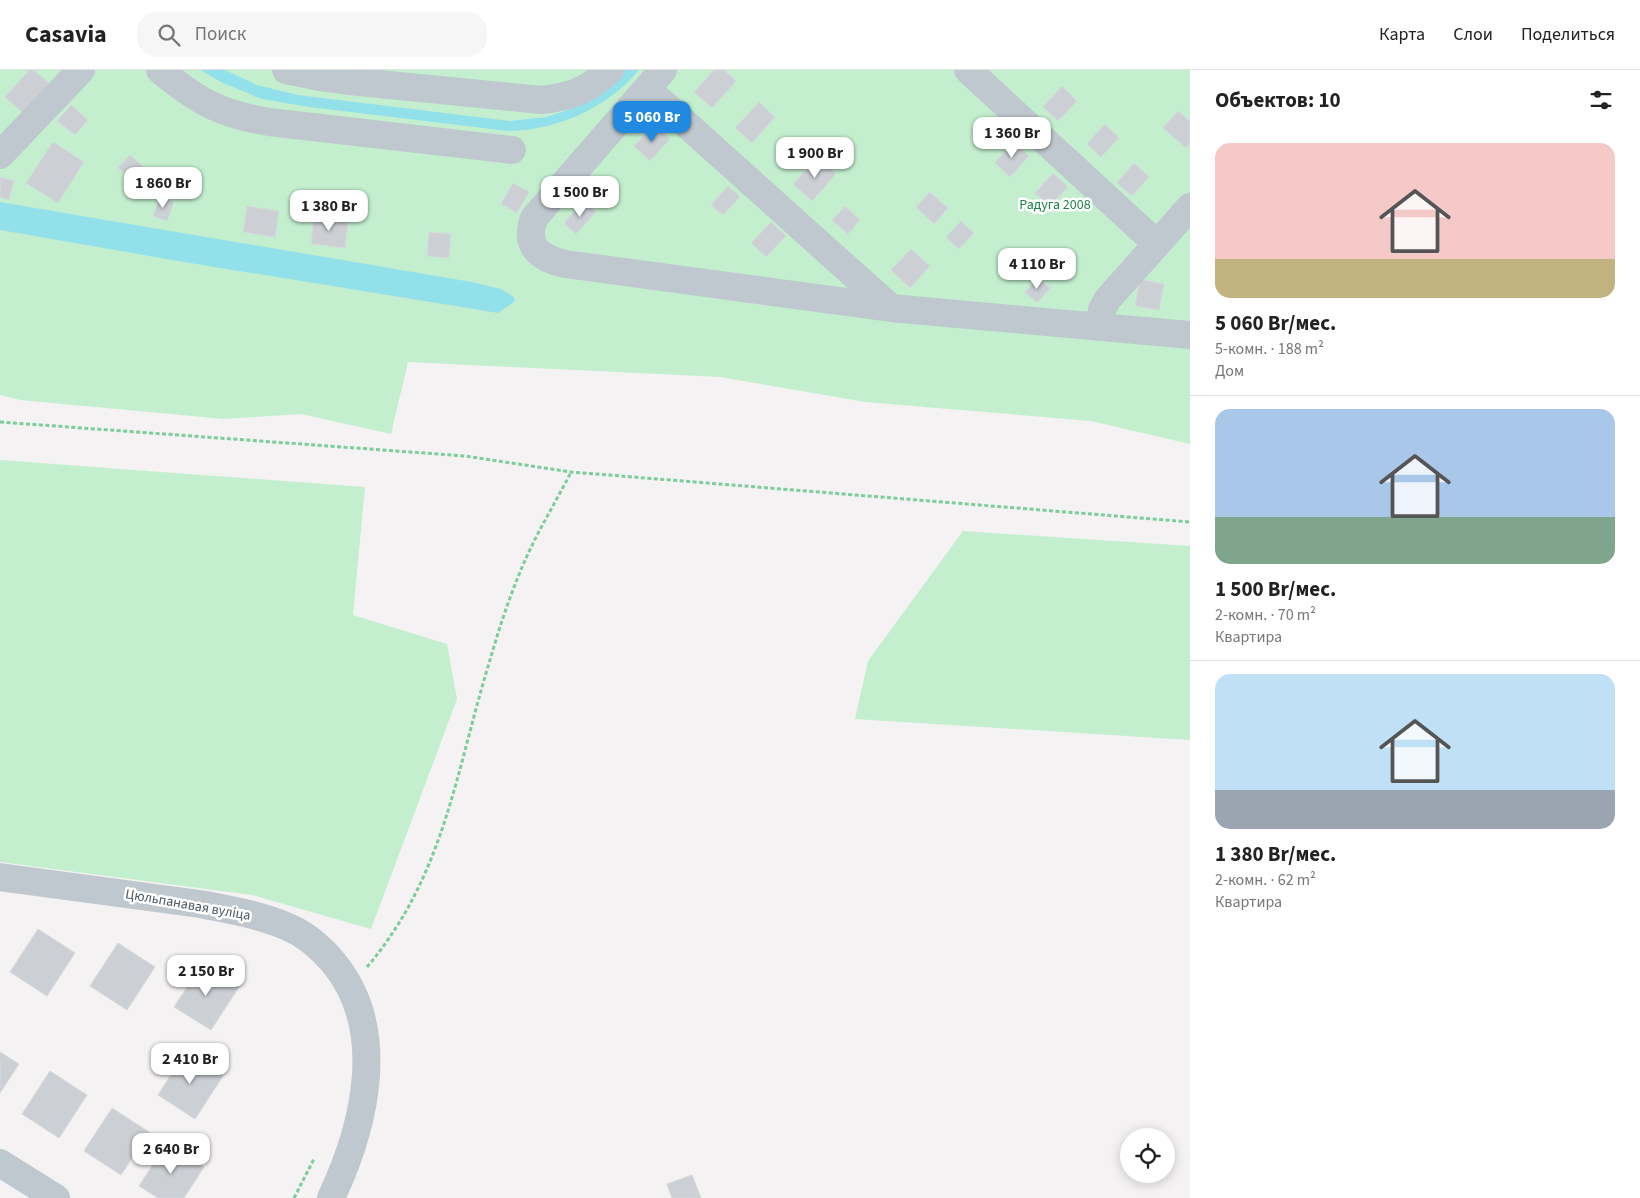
<!DOCTYPE html>
<html lang="ru">
<meta charset="utf-8">
<style>
body{margin:0;font-family:"Source Sans 3",sans-serif;background:#f6f6f6;color:#222;height:100vh;display:flex;flex-direction:column;font-size:19px;white-space:nowrap}
*{box-sizing:border-box;margin:0}
p{font-size:16px;color:#767676}
.icon{flex:none;width:28px;height:28px;fill:none;stroke:currentColor;stroke-width:2;stroke-linecap:round;stroke-linejoin:round}
.map{position:relative;flex:1;overflow:hidden}
.panel{display:flex;flex-direction:column;background:#fff;width:450px}
.panel>*{flex:none}
.controls{position:absolute;left:1120px;top:1058px;display:grid;gap:10px}
.controls a{display:grid;place-items:center;width:55px;height:55px;border-radius:50%;background:#fff;box-shadow:0 2px 12px #0003;font-size:25px}
.price{position:absolute;translate:-50% -42px;padding:0 11px;border-radius:10px;background:#fff;color:#222;font-size:16px;line-height:32px;filter:drop-shadow(0 1px 2px #0008)}
.price::after{content:'';position:absolute;left:50%;top:30px;width:15px;height:11px;margin-left:-8px;background:inherit;clip-path:polygon(0 0,100% 0,50% 100%)}
.price.on{background:#2189e0;color:#fff}
ul{padding:0;list-style:none}
li{display:grid;align-content:center;gap:10px;height:265px;padding:0 25px}
li+li{border-top:1px solid #e0e0e0}
li span{display:grid;place-items:center;height:155px;border-radius:15px;color:#555}
li>.icon{margin-inline-start:auto}
span .icon{width:90px;height:90px;fill:#fffc;stroke-width:1}
li b{font-size:21px}
h2{display:flex;justify-content:space-between;align-items:center;height:60px;padding:0 25px;font-size:21px}
header{display:flex;align-items:center;gap:30px;box-sizing:border-box;height:70px;padding:0 25px;background:#fff;border-bottom:1px solid #e0e0e0}
header strong{font-size:24px}
nav{display:flex;gap:28px;margin-inline-start:auto;font-size:18px}
.search{width:350px;height:45px;background:#f6f6f6;display:flex;align-items:center;gap:12px;box-sizing:border-box;padding:0 18px;border-radius:20px;color:#767676;font-size:19px}
main{display:flex;flex:1;min-height:0}
.map>svg:first-child{display:block}
.green{fill:#c4efcf}
.water{fill:#92e1ea}
.building{fill:#ccd0d4;stroke:#d6d9dd}
.lines{fill:none;stroke-linecap:round;stroke-linejoin:round}
.path{stroke:#7ccc9c;stroke-width:3;stroke-dasharray:4 2.5;stroke-linecap:butt}
.minor{stroke:#bec8ce;stroke-width:28}
.labels{text-anchor:middle;dominant-baseline:central;stroke-width:5;stroke-linejoin:round;paint-order:stroke}
.park-label{font-size:14px;fill:#1b8043;stroke:#fff}
.street-label{font-size:14px;fill:#4a585f;stroke:#fff}
</style>
<header>
<strong>Casavia</strong>
<div class="search"><svg class="icon" aria-label="search" viewBox="0 0 24 24"><circle cx="10" cy="10" r="6"/><path d="M15 15l6 6"/></svg>Поиск</div>
<nav><a>Карта</a><a>Слои</a><a>Поделиться</a></nav>
</header>
<main>
<div class="map">
<svg width="1190" height="1128" viewBox="0 0 1190 1128">
<rect width="100%" height="100%" fill="#f4f2f2"/>
<!-- green -->
<path class="green" d="M0,0H1190V374L1091,351L865,332L720,307L408,292L391,364L301,344L224,349L20,330L0,325Z
M0,390L365,417L353,545L447,574L457,629L371,859L252,825L0,792Z
M963,461L1190,476V670L855,649L868,591Z"/>
<!-- water -->
<path class="water" d="M200,0H225L257,15L298,25L510,51L546,47L565,41L580,34L618,9L625,0H639C607,38 558,60 508,61L309,37L262,29L223,13Z
M0,132L472,212L501,219L514,227L515,231L498,243L178,191L0,160Z"/>
<!-- building -->
<path class="building" d="M29,0H34L51,15L25,45L5,27Z
M714,0H724L736,11L712,38L694,22Z
M1062,16L1077,31L1058,51L1043,37Z
M759,32L775,47L752,73L735,58Z
M71,35L88,50L75,65L57,51Z
M1178,41L1190,51V74L1186,78L1163,58Z
M654,54L670,69L650,91L634,76Z
M1105,54L1119,68L1101,87L1087,74Z
M53,72L84,92L58,133L26,113Z
M1013,72L1029,86L1010,107L995,93Z
M130,85L149,101L137,114L118,98Z
M818,87L836,104L812,131L793,114Z
M1134,93L1149,107L1132,126L1117,113Z
M1053,103L1068,117L1050,136L1035,123Z
M0,107L14,111L9,130L0,127Z
M513,113L529,122L517,143L501,134Z
M728,116L740,127L723,145L711,135Z
M930,122L948,138L934,154L916,137Z
M160,126L174,132L167,151L153,146Z
M584,131L596,142L576,164L564,153Z
M247,136L279,141L275,167L243,162Z
M845,136L860,150L848,164L832,150Z
M314,147L348,151L345,178L311,174Z
M961,151L974,163L959,179L946,167Z
M771,152L786,166L766,187L751,173Z
M429,162L451,164L449,188L427,186Z
M911,179L930,196L910,218L891,200Z
M1038,208L1050,218L1037,233L1025,222Z
M1140,209L1164,214L1159,240L1135,236Z
M38,859L75,883L47,926L10,902Z
M118,873L155,897L127,940L90,916Z
M202,894L239,917L211,960L174,937Z
M186,981L223,1006L195,1049L158,1025Z
M0,982L19,994L0,1023Z
M50,1001L87,1025L59,1068L22,1044Z
M112,1038L149,1062L121,1105L84,1081Z
M167,1073L204,1097L184,1128H158L139,1116Z
M692,1105L701,1128H672L667,1114Z"/>
<g class="lines">
<!-- path -->
<path class="path" d="M0,352L465,386L571,402L1190,452
M367,897C445,805 456,700 490,590C500,555 512,519 527,486C540,457 557,430 571,402
M294,1128L314,1089"/>
<!-- minor -->
<path class="minor" d="M160,0C197,31 220,44 269,52L512,80
M286,0L320,7L359,12L541,30C571,27 587,21 610,0
M663,0L534,148C524,176 539,188 565,194L891,238L1190,265
M968,0L1157,174
M647,19L891,238
M0,85L81,0
M1099,257L1102,240L1107,230L1190,137
M0,807L200,834C230,840 261,845 288,857C305,864 321,878 333,892C389,959 365,1056 331,1128
M0,1093L56,1128"/>
</g>
<g class="labels">
<!-- park labels -->
<g class="park-label">
<text x="1055" y="135">Радуга 2008</text>
</g>
<!-- street labels -->
<g class="street-label">
<text transform="translate(188 835) rotate(10)">Цюльпанавая вуліца</text>
</g>
</g>
</svg>
<div class="controls">
<a><svg class="icon" aria-label="locate" viewBox="0 0 24 24"><circle cx="12" cy="12" r="6"/><path d="M12 2v4M12 18v4M2 12h4M18 12h4"/></svg></a>
</div>
<b class="price on" style="left:652px;top:73px">5 060 Br</b>
<b class="price" style="left:1012px;top:89px">1 360 Br</b>
<b class="price" style="left:815px;top:109px">1 900 Br</b>
<b class="price" style="left:163px;top:139px">1 860 Br</b>
<b class="price" style="left:580px;top:148px">1 500 Br</b>
<b class="price" style="left:329px;top:162px">1 380 Br</b>
<b class="price" style="left:1037px;top:220px">4 110 Br</b>
<b class="price" style="left:206px;top:927px">2 150 Br</b>
<b class="price" style="left:190px;top:1015px">2 410 Br</b>
<b class="price" style="left:171px;top:1105px">2 640 Br</b>
</div>
<section class="panel">
<h2>Объектов: 10<svg class="icon" aria-label="filters" viewBox="0 0 24 24"><path d="M4 7h16M4 17h16"/><circle cx="9" cy="7" r="2"/><circle cx="15" cy="17" r="2"/></svg></h2>
<ul>
<li><span style="background:linear-gradient(#f6c9c9 75%,#c2b280 0)"><svg class="icon" aria-label="home" viewBox="0 0 24 24"><path d="M3 11l9-7 9 7M6 9v11h12V9"/></svg></span><div><b>5 060 Br/мес.</b><p>5-комн. · 188 m²</p><p>Дом</p></div></li>
<li><span style="background:linear-gradient(#a9c7e8 70%,#7fa58c 0)"><svg class="icon" aria-label="home" viewBox="0 0 24 24"><path d="M3 11l9-7 9 7M6 9v11h12V9"/></svg></span><div><b>1 500 Br/мес.</b><p>2-комн. · 70 m²</p><p>Квартира</p></div></li>
<li><span style="background:linear-gradient(#bfe0f5 75%,#9aa5b1 0)"><svg class="icon" aria-label="home" viewBox="0 0 24 24"><path d="M3 11l9-7 9 7M6 9v11h12V9"/></svg></span><div><b>1 380 Br/мес.</b><p>2-комн. · 62 m²</p><p>Квартира</p></div></li>
</ul>
</section>
</main>
